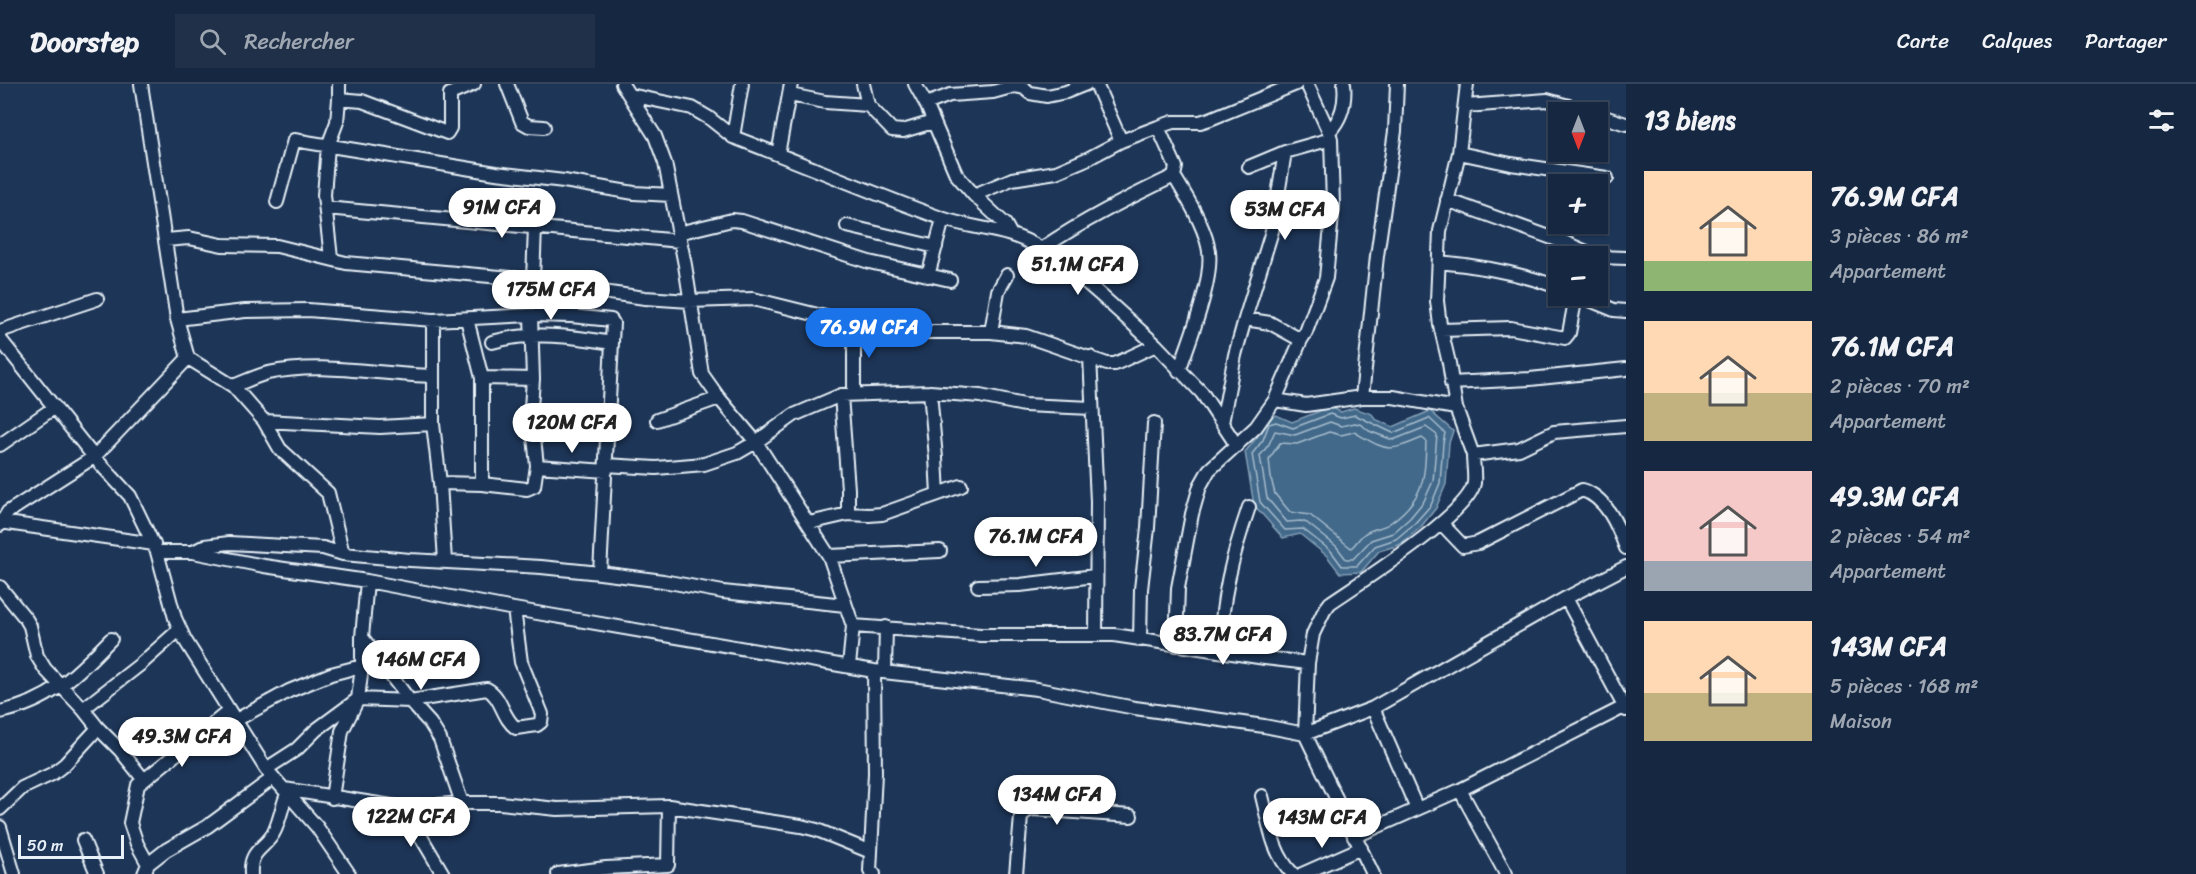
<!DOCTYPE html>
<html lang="fr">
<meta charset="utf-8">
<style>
body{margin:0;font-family:Sriracha,sans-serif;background:#1f3048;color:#f1f3f6;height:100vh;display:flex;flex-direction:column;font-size:22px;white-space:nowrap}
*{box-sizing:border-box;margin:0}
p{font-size:20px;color:#9ea6b1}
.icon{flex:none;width:33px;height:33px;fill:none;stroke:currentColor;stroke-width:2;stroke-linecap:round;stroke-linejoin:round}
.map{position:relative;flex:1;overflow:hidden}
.panel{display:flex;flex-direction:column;background:#162841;width:570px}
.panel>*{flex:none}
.needle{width:39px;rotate:180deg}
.fabs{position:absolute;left:1548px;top:18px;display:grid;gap:12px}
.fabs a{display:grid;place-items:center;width:60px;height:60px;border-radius:0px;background:#162841;box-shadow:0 2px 4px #0004,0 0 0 2px #35445a;font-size:30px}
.scale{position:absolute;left:18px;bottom:15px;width:106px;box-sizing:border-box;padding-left:6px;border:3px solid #e8f1f8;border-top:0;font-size:16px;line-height:21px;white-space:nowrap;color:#e8f1f8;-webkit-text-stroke:4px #1d3557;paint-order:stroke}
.price{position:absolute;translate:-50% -51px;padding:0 14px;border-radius:21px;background:#fff;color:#222;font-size:20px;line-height:39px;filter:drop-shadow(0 2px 3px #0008)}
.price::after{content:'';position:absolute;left:50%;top:36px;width:18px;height:14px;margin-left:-9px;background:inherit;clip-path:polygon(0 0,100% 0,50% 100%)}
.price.on{background:#1a73e8;color:#fff}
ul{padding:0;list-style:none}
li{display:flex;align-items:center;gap:18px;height:150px;padding:0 18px}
li span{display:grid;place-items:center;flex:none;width:168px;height:120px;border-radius:0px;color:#555}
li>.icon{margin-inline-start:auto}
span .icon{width:72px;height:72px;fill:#fffc;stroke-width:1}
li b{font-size:26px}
h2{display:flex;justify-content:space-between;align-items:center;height:72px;padding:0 18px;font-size:26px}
header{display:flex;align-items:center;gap:36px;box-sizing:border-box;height:84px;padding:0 30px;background:#162841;border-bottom:2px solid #35445a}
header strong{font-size:28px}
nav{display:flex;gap:33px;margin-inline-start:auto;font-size:21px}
.search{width:420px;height:54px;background:#1f3048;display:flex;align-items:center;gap:15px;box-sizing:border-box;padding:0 21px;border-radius:0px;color:#9ea6b1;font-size:22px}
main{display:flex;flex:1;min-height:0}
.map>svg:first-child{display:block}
.water{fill:#42698a;stroke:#849fb6;stroke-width:1.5}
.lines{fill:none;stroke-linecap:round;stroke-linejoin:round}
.shore{stroke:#a6bbcc;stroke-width:1.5}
.minor-casing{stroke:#e8f1f8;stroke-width:16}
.minor{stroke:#1d3557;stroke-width:12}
</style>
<header>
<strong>Doorstep</strong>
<div class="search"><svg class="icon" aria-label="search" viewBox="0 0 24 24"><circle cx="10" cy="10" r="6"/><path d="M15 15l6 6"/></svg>Rechercher</div>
<nav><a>Carte</a><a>Calques</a><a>Partager</a></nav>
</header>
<main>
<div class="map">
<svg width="1626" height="790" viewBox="0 0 1626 790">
<rect width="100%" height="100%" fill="#1d3557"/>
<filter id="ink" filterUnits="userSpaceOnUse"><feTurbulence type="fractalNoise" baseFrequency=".0167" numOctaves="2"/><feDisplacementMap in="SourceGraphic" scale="12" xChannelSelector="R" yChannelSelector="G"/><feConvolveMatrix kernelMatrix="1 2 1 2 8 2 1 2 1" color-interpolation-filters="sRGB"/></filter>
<g filter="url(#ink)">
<!-- water -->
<path class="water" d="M1330,323L1341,328L1354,324L1372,330L1375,335L1393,343L1430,327L1453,347L1449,359L1446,400L1436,424L1420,444L1399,461L1379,467L1361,488L1340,489L1327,472L1300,450L1283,454L1254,421L1245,368L1257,353L1265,335L1276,331L1292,338Z"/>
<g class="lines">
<!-- shore -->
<path class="shore" d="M1330,330L1341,334L1355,331L1393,349L1429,334L1445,349L1443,359L1440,399L1431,421L1415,439L1396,455L1375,462L1357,482H1342L1331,467L1303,445L1285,446L1260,418L1252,370L1263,356L1269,340L1276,338L1293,344Z
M1330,338L1341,342L1355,339L1362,341L1369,347L1393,356L1426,343L1437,351L1433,397L1424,417L1410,434L1393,449L1371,456L1353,475H1346L1336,462L1307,439L1301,437L1287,438L1267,414L1260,372L1269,360L1275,347L1295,351Z
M1329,348L1341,351L1354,348C1388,367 1386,369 1422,354L1426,357C1425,395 1424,415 1390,439C1382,445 1372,444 1364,450C1359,454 1356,460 1351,464L1310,431L1290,428L1275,410L1271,394L1269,375L1280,359L1297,360Z"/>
<!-- minor casing -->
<g class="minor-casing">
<path id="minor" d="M141,0L177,235L188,274L233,302L264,337L280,365L328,409L343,470
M507,0L522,38L529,42L544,43
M622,0L655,52L665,79L685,181L702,290L719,314L756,358L829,472L853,542L849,582
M863,0L868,21L892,46L903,47L933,38
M915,0L926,20L956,90L974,111L1005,140L1010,149
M1096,0L1121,57
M1307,0L1329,48
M630,11L692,24L709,34L733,53C802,79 871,109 941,134C975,146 1008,144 1040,164C1082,191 1119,228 1156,261
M790,11L825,18L868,21
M339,15V0
M926,20L950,11L993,8L1015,2L1024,4L1030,9L1047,12L1066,8L1086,0
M1466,22L1547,16L1590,28
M1598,31L1626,40
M733,53L742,0
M1459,69L1511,80L1607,94
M778,70L791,0
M1249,83L1285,68L1331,55
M1174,92C1186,112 1203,139 1208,162C1216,192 1189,257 1179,287
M974,111L1012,95L1056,88L1089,74L1121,57L1158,43L1173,38H1200L1210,35L1296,0
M1447,116L1566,159L1596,172
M277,118L294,56L496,89L564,97L634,109L671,111
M326,124L680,157
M847,142L936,163
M678,149L732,136L742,137L869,178L950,196
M166,156L189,154L222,161L277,162L346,179L533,196L560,202L645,214L690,217L753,215L854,240L914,248H991L1026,252L1107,280H1115L1156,261L1202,309L1237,362
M1041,165C1084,136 1128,114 1174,92L1176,83L1158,43
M1598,173L1626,174
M331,174L324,111L328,62L337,38L339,15L362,17L447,49L450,44V10L474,0
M1439,178C1480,182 1520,189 1558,203
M928,192L943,135
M533,196L535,143
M1580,212L1614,226L1626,227
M177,235L245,227L308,226L433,236L531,231L571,232L611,236L613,239L600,489
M467,235L482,294V400
M1245,235L1272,147L1285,68
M433,236V340L440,399L445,477
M1441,246L1511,244L1565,254L1569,249L1576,212
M0,247L97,215
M991,248L998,207L1007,191
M0,255L94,373L130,412L157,468L175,534L185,556L266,685L317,743L349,790
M492,258C531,247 572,252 612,259
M1090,273L1097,417L1096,551
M482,294L533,295
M1451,299L1530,295L1626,285
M233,302C244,298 256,292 268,289C323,277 377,291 433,292
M930,308L936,374L938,410
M854,310V240
M841,311L848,405V430
M1362,313L1377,172L1395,47L1397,0
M1275,316L1306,321L1362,313H1393L1456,324L1473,371L1519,365L1554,348L1626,342
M1456,324L1449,279L1440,241L1437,217L1440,147L1459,69L1467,0
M657,336L719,314
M264,337L380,343L433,340
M1222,339L1235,271L1245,235L1270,239L1301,256
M0,361L55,323
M606,381L656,384L704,380L737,369L756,358L794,331L841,311L930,308L980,312L1024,321L1092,324
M537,382L606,387
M440,399L482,400L527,405L534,402L537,382L531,324L533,295L531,231
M0,438L154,460
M809,439L848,430L869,431L882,430L961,402
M1442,440L1463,462L1478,459L1582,406C1606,413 1618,442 1626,464
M0,441L8,428L94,373L188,274
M157,468H193L205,462L229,459L323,464L343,470L410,476L541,483L600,489L663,497L723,508L845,521
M193,468L264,482L367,497L514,525L874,587L1037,605L1135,624L1264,642L1305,650L1373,624L1566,514L1626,483
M829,472L940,467
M367,497L362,553L410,617L430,639L440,655L462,719
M978,502L1020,501L1095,492
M0,503L26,535L30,542L37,572L45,585L83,625L98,644L120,666L144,696
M1566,514L1626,626
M853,542L981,551H1114L1265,574L1308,579
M1140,556L1141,505L1148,444L1154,339
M1176,561L1178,504L1192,430L1200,402L1209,386L1256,343L1275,316L1301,256L1306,248L1326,194L1333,121L1331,55L1329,48C1342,34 1346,19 1344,0
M1221,566C1220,517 1233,470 1249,423
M885,588L886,543
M1373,624L1417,725
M83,625L142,579L180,545
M0,628C50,618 76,591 111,555
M236,636L289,607L331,590L362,582
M266,685L297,665L316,646L358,615L410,617L487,605C502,613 502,634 516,644L537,641L541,638L542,630L521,578L514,525
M284,705L404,724L462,719H500L557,725L669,722L801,742L817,746L871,768L870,787L874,790
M1460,706L1506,790
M1262,712C1269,739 1272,769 1293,790
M332,714L342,647L358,615L362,582V553
M404,724L443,790
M0,725L22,704L52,690L65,680L98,644
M0,743L14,790
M1354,753L1460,706L1624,623
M83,756L97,790
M871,768L875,689L874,587
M148,780L166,766L208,742L273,694
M144,790L148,780L137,760L130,739L138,701L229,627
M251,790C249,764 267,765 275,746C280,735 282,722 287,710
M558,790L606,784L668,781L669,722
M1016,790L1021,733L1025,728L1033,725L1131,732
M1302,790L1361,764
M1373,790L1305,650L1308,579L1313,550L1324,527L1330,519C1359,499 1469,430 1474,399C1475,390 1473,380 1473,371"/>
</g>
<!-- minor -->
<use href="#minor" class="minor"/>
</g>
</g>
</svg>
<div class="fabs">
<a><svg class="needle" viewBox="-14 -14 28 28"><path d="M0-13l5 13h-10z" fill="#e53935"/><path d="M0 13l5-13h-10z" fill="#9ea6b1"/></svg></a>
<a>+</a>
<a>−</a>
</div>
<div class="scale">50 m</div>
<b class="price" style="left:502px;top:155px">91M CFA</b>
<b class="price" style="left:1285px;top:157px">53M CFA</b>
<b class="price" style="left:1078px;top:212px">51.1M CFA</b>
<b class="price" style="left:551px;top:237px">175M CFA</b>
<b class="price on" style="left:869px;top:275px">76.9M CFA</b>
<b class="price" style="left:572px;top:370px">120M CFA</b>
<b class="price" style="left:1036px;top:484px">76.1M CFA</b>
<b class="price" style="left:1223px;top:582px">83.7M CFA</b>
<b class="price" style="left:421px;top:607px">146M CFA</b>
<b class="price" style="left:182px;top:684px">49.3M CFA</b>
<b class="price" style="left:1057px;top:742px">134M CFA</b>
<b class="price" style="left:411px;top:764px">122M CFA</b>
<b class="price" style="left:1322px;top:765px">143M CFA</b>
</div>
<section class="panel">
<h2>13 biens<svg class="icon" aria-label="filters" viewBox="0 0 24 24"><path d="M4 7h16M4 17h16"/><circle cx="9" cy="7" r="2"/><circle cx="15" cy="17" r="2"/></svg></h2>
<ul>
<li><span style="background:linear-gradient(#ffd9b3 75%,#8fb573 0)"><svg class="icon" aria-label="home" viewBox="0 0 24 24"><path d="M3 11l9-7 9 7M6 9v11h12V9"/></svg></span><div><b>76.9M CFA</b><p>3 pièces · 86 m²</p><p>Appartement</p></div></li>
<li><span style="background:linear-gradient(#ffd9b3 60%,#c2b280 0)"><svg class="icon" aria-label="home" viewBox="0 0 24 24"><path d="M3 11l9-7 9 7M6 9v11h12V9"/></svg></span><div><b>76.1M CFA</b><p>2 pièces · 70 m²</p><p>Appartement</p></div></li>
<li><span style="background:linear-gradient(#f6c9c9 75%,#9aa5b1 0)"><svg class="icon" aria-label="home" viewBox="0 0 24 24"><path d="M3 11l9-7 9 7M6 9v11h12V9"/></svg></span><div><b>49.3M CFA</b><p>2 pièces · 54 m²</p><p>Appartement</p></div></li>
<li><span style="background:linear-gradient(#ffd9b3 60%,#c2b280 0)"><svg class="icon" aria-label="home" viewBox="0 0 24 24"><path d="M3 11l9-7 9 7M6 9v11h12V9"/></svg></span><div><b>143M CFA</b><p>5 pièces · 168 m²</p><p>Maison</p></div></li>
</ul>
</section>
</main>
